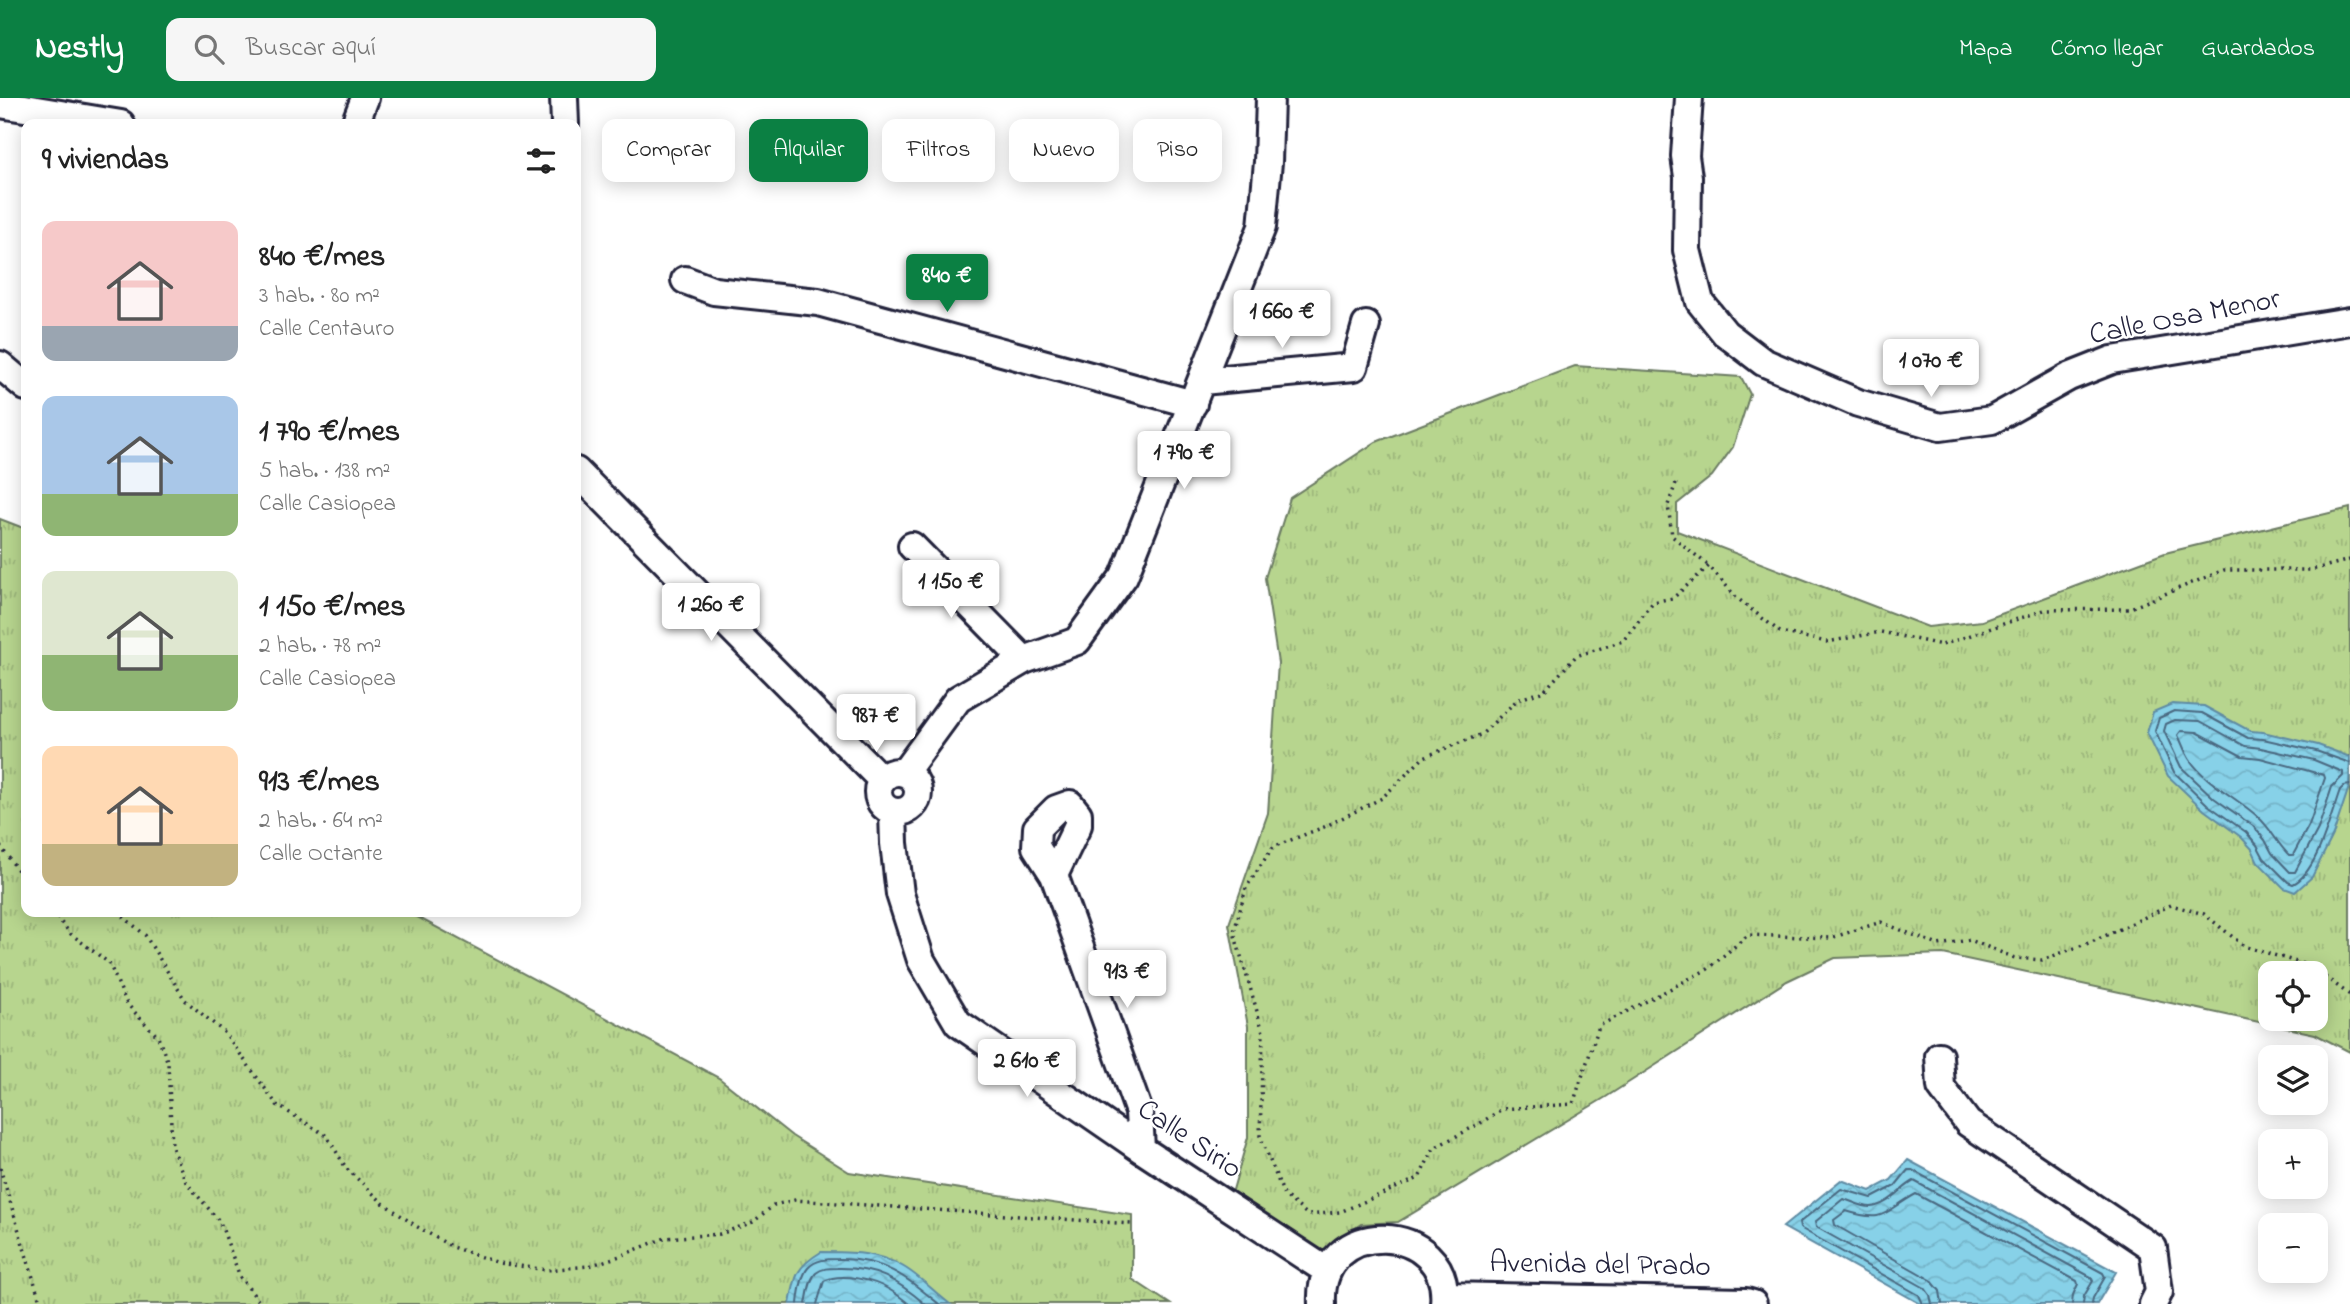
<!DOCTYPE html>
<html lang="es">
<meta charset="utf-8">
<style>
body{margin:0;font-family:"Indie Flower",sans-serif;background:#f6f6f6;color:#222;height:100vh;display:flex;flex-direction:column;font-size:26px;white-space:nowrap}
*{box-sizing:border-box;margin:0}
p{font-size:23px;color:#767676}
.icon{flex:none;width:38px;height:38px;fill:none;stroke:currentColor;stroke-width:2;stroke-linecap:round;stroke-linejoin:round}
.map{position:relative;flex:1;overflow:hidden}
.sheet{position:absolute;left:21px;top:21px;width:560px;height:798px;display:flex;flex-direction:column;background:#fff;border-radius:14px;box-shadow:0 4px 18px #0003}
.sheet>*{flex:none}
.hud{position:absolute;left:602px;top:21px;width:665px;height:63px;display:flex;gap:14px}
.buttons{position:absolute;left:2258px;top:863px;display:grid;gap:14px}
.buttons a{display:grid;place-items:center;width:70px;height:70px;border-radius:14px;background:#fff;box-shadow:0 4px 18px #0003;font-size:35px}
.price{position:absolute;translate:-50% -60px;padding:0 16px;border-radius:7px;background:#fff;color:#222;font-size:23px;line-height:46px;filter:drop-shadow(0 2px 4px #0008)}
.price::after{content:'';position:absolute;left:50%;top:42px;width:21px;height:16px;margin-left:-10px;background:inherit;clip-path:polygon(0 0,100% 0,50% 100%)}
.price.selected{background:#0b8043;color:#fff}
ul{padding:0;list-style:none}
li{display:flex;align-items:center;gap:21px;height:175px;padding:0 21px}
li span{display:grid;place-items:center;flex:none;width:196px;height:140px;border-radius:14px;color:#555}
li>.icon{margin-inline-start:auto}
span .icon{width:84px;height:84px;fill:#fffc;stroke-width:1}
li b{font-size:30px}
h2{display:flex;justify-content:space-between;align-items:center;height:84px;padding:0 21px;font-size:30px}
.chip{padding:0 24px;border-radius:14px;background:#fff;box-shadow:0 4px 18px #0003;font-size:24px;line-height:63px}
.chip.selected{background:#0b8043;color:#fff}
header{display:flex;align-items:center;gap:42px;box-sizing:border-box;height:98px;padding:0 35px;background:#0b8043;color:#fff}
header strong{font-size:33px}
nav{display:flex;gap:38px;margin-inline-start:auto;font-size:24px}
.search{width:490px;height:63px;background:#f6f6f6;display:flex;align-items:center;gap:18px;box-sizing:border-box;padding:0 24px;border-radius:14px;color:#767676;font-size:26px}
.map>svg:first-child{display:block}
.grass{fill:url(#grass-tufts);stroke:#6c7c64;stroke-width:2;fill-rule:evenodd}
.water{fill:url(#water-waves);stroke:#5f8ba3;stroke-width:2}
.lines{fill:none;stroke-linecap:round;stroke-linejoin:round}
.shore{stroke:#4a6880;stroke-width:2}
.minor-casing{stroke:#22223b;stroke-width:32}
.path{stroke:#22223b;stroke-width:3.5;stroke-dasharray:2 5;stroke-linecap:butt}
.minor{stroke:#fff;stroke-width:26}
.labels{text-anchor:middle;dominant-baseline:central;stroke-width:5;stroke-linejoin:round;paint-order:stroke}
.street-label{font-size:30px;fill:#22223b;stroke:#fff}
</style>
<header>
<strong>Nestly</strong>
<div class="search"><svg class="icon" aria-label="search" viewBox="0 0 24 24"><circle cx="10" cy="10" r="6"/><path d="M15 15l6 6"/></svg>Buscar aquí</div>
<nav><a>Mapa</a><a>Cómo llegar</a><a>Guardados</a></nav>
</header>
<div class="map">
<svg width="2350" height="1206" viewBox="0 0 2350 1206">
<defs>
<pattern id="grass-tufts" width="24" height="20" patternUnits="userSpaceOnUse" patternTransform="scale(1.75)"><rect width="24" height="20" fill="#b7d58e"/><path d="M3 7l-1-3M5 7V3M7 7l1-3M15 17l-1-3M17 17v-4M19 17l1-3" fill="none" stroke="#9db77b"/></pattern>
<pattern id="water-waves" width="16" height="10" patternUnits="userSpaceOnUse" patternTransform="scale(1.75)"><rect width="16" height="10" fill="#87d1e8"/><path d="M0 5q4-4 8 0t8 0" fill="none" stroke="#74b3c8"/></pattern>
</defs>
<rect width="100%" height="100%" fill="#fff"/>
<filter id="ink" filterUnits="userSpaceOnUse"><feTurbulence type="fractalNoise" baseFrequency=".0143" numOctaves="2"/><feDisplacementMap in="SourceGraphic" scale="14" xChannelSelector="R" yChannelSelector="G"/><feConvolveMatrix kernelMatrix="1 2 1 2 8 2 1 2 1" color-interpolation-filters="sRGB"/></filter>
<g filter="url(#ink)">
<!-- grass -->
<path class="grass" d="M1575,268L1741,279L1750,296L1733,349L1712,378L1677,406V433L1928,529L1982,523L2165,455L2350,410V954L2315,936L1943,856L1835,860L1787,883L1606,999L1398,1124L1361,1126L1318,1155L1231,1099L1248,1039V928L1229,826L1268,715L1278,565L1265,480L1290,400L1376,344ZM2270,875H2315V920H2270Z
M0,421L26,431V814H408L719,980L792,1038L849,1074L1132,1117V1181L1170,1206H0Z"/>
<!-- water -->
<path class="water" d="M2172,606L2204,608L2250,633L2263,634L2318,647L2350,659L2349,689L2333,737L2312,779L2295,794L2284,790L2258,764L2252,751L2241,739L2204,712L2168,678L2147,635L2153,614Z
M1908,1062L2116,1174L2097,1206H1921L1783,1129L1841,1082L1870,1093L1891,1082Z
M821,1154C850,1154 877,1154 902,1168C920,1178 934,1194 950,1206H790C795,1178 796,1169 821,1154Z"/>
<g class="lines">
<!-- shore -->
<path class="shore" d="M2175,622L2200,623L2245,648L2261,650L2314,662L2343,674V678L2332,689L2318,731L2295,774H2290L2272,755L2265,742L2253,728L2214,700L2181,669L2164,633L2166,626Z
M2181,633L2197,634L2242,658L2260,660L2324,677L2325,680L2309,727L2293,757H2289C2277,746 2271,730 2258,719C2236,699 2207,686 2190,662C2185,655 2182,645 2178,637Z
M2350,665L2316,653L2263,641L2248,640L2202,615L2174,613L2159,620L2155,633L2174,674L2208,707L2246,734L2257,747L2264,760L2288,784L2293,786C2317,775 2331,716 2340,692L2344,688L2350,687
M798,1206C799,1195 801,1178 808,1170C816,1161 828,1161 838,1161C883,1160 906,1179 939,1206
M806,1206C808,1197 809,1182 816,1175C822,1170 829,1170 837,1170C876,1169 897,1182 925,1206
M817,1206L824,1183C841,1174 874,1182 890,1192C897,1196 903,1201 909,1206
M1923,1206L1919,1197L1800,1130L1799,1125L1841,1091L1872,1100L1895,1088L1908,1072H1912L2103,1175L2105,1179L2093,1200L2092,1206
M1932,1206L1930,1197L1925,1190L1816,1129L1815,1124L1843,1101C1852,1103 1861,1109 1871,1109C1888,1108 1902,1089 1914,1083L2091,1179L2093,1183L2084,1198L2083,1206
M1942,1206L1940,1193L1931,1182L1835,1127L1834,1122L1846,1113C1887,1126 1884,1113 1916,1096L2077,1183L2078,1186L2073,1197L2072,1206"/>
<!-- minor casing -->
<g class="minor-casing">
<path id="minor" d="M564,0L565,26
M1689,0L1685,58L1688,79L1687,152L1700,204L1725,235L1763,264L1858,305L1940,329L1992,322L2069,279L2112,262L2350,223
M0,6L121,26
M355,26L365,0
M685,182L714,193L818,204L1193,306
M0,267L26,289
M1202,283L1354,269L1366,227
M576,373L882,682
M912,448L1024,562
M878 694a20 20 0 1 1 40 0a20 20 0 1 1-40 0Z
M904,675L958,601L1024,562L1077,543L1124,478L1262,129L1268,64L1270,0
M893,714L894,745L900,796L921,862L958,925L1141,1051L1327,1173
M1054,777L1078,727V716L1070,706L1056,711L1037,730L1036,749L1054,777L1139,1014L1141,1051
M1939,958L1941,989L1968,1025L2153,1150L2159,1194L2153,1206
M1445,1198L1746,1204L1753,1206
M1322,1206C1317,1116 1452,1122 1444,1206"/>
</g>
<!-- path -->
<path class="path" d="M1676,385L1668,407L1672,438L1709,468
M2350,462L2311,472H2224L2128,511L2044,512L1942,547L1881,534L1827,544L1780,534L1737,500L1709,468L1673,500L1653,504L1623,543L1576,558L1544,593L1517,602L1482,636L1424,659L1382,700L1324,729L1273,749L1246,790L1234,834L1263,934L1260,1038L1284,1097L1308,1117L1340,1114L1419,1080L1434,1050L1479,1026L1502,1011L1573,1006L1599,928L1708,871L1748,837L1831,840L1881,824L1938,847L1970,842L2015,860L2042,862L2094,843L2171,807L2204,816L2244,848L2310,868L2350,897
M0,748L26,783
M52,814L71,836L109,865L127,906L158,939L168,965L172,1049L186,1084L220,1124L240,1179L261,1206
M118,814L145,837L185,902L225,935L277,1007L327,1038L346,1070L383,1105L416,1128L452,1149L499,1165L547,1172L589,1168L620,1158L665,1140L720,1136L753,1124L774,1107L795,1102L1132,1126
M0,1070L41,1206"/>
<!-- minor -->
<use href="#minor" class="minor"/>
</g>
</g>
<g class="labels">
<!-- street labels -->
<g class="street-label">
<text transform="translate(2185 220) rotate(-11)">Calle Osa Menor</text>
<text transform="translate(1189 1042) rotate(34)">Calle Sirio</text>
<text transform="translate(1600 1168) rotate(1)">Avenida del Prado</text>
</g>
</g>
</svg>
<div class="buttons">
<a><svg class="icon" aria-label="locate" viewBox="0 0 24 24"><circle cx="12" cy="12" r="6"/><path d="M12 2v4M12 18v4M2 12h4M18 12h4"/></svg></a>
<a><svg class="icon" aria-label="layers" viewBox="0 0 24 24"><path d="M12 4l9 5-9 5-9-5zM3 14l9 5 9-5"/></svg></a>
<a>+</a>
<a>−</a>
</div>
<b class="price selected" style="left:947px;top:216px">840 €</b>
<b class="price" style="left:1282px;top:252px">1 660 €</b>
<b class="price" style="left:1931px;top:301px">1 070 €</b>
<b class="price" style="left:1184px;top:393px">1 790 €</b>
<b class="price" style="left:951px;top:522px">1 150 €</b>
<b class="price" style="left:711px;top:545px">1 260 €</b>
<b class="price" style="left:876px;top:656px">987 €</b>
<b class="price" style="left:1127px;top:912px">913 €</b>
<b class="price" style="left:1027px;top:1001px">2 610 €</b>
<div class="hud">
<a class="chip">Comprar</a>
<a class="chip selected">Alquilar</a>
<a class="chip">Filtros</a>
<a class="chip">Nuevo</a>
<a class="chip">Piso</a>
</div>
<section class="sheet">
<h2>9 viviendas<svg class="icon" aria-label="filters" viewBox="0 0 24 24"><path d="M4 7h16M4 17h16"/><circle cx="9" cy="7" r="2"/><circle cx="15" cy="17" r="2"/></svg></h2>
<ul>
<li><span style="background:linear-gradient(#f6c9c9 75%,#9aa5b1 0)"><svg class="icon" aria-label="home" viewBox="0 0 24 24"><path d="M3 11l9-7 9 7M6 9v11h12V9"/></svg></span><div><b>840 €/mes</b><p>3 hab. · 80 m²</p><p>Calle Centauro</p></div></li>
<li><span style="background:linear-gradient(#a9c7e8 70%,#8fb573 0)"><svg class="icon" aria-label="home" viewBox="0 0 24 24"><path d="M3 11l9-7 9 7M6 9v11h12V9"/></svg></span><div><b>1 790 €/mes</b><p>5 hab. · 138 m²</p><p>Calle Casiopea</p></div></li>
<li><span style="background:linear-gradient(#dfe7d0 60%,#8fb573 0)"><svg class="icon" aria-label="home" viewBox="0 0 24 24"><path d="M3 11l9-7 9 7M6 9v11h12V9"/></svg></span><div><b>1 150 €/mes</b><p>2 hab. · 78 m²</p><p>Calle Casiopea</p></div></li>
<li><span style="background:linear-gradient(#ffd9b3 70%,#c2b280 0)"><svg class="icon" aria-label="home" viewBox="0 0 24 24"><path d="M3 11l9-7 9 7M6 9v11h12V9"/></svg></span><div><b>913 €/mes</b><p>2 hab. · 64 m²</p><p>Calle Octante</p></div></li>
</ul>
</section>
</div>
